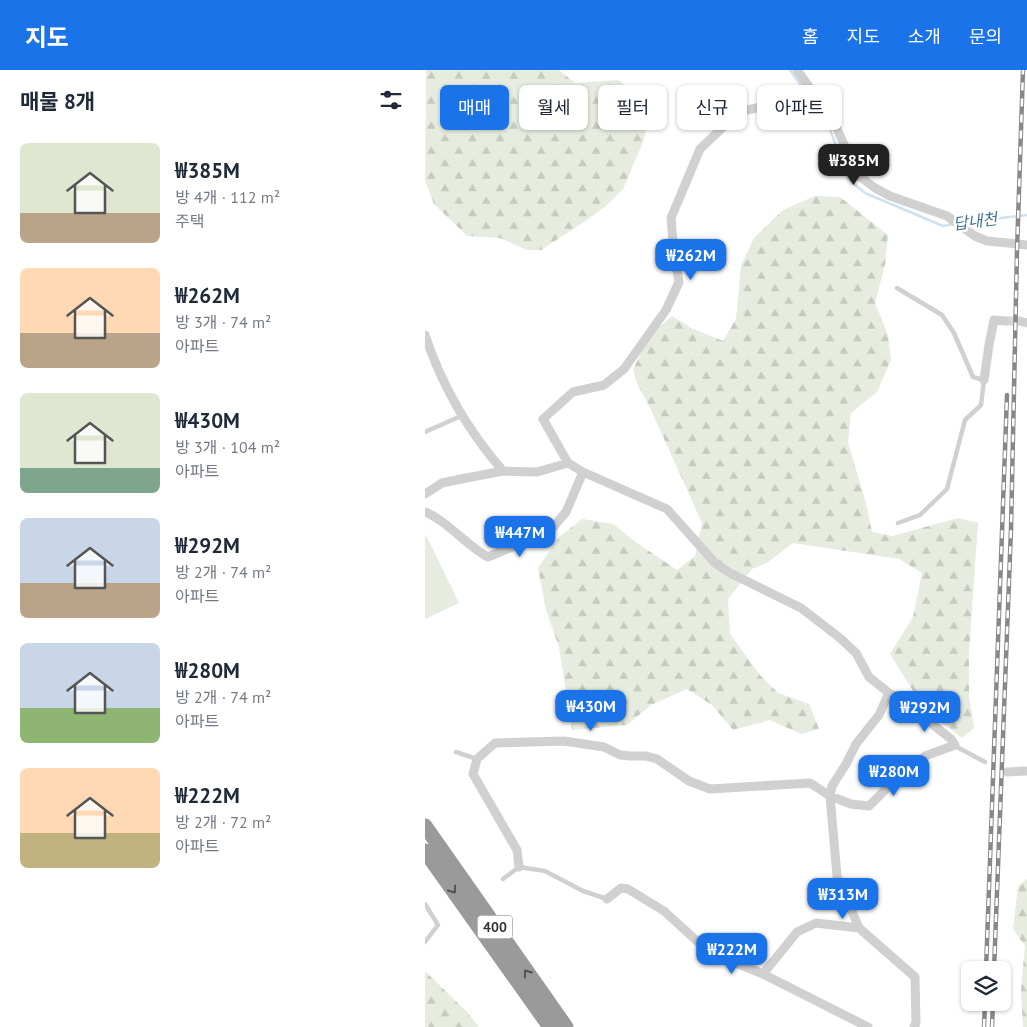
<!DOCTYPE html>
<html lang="ko">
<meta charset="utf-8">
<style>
body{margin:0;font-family:"PT Sans","Noto Sans KR",sans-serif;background:#f6f6f7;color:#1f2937;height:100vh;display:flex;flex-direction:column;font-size:19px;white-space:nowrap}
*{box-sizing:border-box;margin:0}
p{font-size:16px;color:#747a83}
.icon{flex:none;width:28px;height:28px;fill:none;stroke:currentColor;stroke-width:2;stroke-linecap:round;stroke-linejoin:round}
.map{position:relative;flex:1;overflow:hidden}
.details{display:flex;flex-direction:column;background:#fff;width:425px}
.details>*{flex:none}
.banner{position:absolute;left:15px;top:15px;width:475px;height:45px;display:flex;gap:10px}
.buttons{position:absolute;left:536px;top:891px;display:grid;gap:10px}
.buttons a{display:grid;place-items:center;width:50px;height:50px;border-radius:8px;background:#fff;box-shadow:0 1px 4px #0004;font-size:25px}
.price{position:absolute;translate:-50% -42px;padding:0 11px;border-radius:10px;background:#1a73e8;color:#fff;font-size:16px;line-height:32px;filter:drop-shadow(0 1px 2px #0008)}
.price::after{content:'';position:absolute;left:50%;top:30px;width:15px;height:11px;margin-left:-8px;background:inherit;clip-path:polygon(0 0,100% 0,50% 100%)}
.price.active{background:#222;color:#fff}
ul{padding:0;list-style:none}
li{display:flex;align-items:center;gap:15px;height:125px;padding:0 20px}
li span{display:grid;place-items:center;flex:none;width:140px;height:100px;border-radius:8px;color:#555}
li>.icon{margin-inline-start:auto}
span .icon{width:60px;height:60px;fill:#fffc;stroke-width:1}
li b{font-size:21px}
h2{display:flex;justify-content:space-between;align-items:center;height:60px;padding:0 20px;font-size:21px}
.chip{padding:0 18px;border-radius:8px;background:#fff;box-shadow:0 1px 4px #0004;font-size:18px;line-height:45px}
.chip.active{background:#1a73e8;color:#fff}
header{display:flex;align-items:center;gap:30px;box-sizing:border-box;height:70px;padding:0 25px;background:#1a73e8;color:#fff}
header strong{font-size:24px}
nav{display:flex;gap:28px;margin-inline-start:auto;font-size:18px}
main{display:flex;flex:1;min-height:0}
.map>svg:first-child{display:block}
.forest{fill:url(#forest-firs)}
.pitch{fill:#e6ecdf}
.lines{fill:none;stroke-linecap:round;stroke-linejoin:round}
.stream{stroke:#cfe2ee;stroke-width:2.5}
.street-tunnel{stroke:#d6d6d6;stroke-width:9;stroke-dasharray:9 4.5;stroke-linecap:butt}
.lane{stroke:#d0d0d0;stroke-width:4.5}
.street{stroke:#d0d0d0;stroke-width:9}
.highway{stroke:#9a9a9a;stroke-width:15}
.rail-casing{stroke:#888;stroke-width:4.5}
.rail{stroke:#fff;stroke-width:2.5;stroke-dasharray:8;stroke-linecap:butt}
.oneway{stroke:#525252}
.labels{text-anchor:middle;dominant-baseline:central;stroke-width:5;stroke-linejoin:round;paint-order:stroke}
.shield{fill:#fff;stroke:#707070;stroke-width:1}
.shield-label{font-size:14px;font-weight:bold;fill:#333}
.water-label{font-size:16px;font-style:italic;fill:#3f7597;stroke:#fff}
</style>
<header>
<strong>지도</strong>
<nav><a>홈</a><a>지도</a><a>소개</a><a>문의</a></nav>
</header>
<main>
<section class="details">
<h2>매물 8개<svg class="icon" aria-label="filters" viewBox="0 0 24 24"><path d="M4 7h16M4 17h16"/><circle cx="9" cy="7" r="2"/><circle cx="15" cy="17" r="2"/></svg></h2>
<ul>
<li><span style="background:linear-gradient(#dfe7d0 70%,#b9a48a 0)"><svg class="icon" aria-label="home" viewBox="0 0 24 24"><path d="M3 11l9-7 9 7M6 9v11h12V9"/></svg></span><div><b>₩385M</b><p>방 4개 · 112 m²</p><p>주택</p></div></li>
<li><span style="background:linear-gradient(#ffd9b3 65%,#b9a48a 0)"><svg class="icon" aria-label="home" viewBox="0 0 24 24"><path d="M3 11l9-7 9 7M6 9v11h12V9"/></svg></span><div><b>₩262M</b><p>방 3개 · 74 m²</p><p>아파트</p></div></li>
<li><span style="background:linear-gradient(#dfe7d0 75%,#7fa58c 0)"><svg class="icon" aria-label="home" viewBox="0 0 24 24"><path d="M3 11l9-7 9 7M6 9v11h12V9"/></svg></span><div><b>₩430M</b><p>방 3개 · 104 m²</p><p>아파트</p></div></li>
<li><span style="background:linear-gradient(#c9d6e8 65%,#b9a48a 0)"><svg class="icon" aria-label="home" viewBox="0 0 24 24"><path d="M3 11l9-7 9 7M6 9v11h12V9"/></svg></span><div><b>₩292M</b><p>방 2개 · 74 m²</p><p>아파트</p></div></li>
<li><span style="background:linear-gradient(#c9d6e8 65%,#8fb573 0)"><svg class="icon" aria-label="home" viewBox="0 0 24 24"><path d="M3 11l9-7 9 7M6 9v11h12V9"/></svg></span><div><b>₩280M</b><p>방 2개 · 74 m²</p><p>아파트</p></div></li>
<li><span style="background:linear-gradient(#ffd9b3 65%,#c2b280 0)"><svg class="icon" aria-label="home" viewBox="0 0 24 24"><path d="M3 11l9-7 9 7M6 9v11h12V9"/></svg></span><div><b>₩222M</b><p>방 2개 · 72 m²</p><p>아파트</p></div></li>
</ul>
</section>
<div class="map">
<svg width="602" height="957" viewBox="0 0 602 957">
<defs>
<pattern id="forest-firs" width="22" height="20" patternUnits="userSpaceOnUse" patternTransform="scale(1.25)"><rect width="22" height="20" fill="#e6ecdf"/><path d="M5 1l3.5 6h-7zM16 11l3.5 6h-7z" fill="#c6cbc0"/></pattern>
</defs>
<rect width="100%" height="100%" fill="#fff"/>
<!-- forest -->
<path class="forest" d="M1,0H134L150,13L193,10L209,23L226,41L218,72L198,119L181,136L156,154L116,180H102L75,168L42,166L9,134L0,110Z
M390,126L415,127L463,165L460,195L450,233L463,265L466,290L452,322L426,343L423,373L441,433L447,462L467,466L533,448L553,453L544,582V626L549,658L537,668L498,637L465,584L488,547L497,503L474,489L368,473L342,493L327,499L303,529L305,564L335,605L353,623L384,634L394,659L376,664L345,650L308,660L287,635L262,619L226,635L202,655L147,660L134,577L121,540L113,498L134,467L157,449L188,454L212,473L252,500L270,486L277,453L227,342L211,311L208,299L226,264L247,246L266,258L298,271L311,249L316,196L329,168L358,140Z
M602,809V957H598L596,919L600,876L588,859L593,816Z
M0,901L42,942L54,957H0Z"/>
<!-- pitch -->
<path class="pitch" d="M1,465L34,533L0,549V466Z"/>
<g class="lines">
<!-- stream -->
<path class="stream" d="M365,0L380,21
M383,26L402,51L423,109L440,123L518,156L528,154
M536,153L602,145"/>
<!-- street-tunnel -->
<path class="street-tunnel" d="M580,251H595"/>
<!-- lane -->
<path class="lane" d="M472,218L517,245L529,263L548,307L559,310L556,335L540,350L522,419L495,445L473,453
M0,362L36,346
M530,676L560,692
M31,682L52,689
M78,809L94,797L120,801L158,821L182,829
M0,834L13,855L0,872"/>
<!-- street -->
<path class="street" d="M372,0L408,50L433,105L450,118L465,126L522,146L550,166L562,171L602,175
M388,20L370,29L314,42L275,79L246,148L249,184L254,212L241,240L199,299L179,315L148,322L118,349L143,393L158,402L242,439L290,493L305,503L376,538L415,568L431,583L444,607L464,623
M595,251L602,253
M0,265C17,316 43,361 78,401
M559,310L564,275L569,250L580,251
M0,424L17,413L36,409L78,401L112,402L143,393
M0,442C21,450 42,476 63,487L124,462L141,442L158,402
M582,702L602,701
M94,797L92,780L48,704L52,689L70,673L139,671L179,677L195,685L205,686H221L232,689L264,711L285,719L385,713L405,726L426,734L444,736L477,703L500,686L530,675L526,669L488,639L483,637L476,629L464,623L454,645L431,674L421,694L407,716L405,726L412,806L434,858L490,907L491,953L489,957
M182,829L196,818L203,819L239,841L284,882L338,904L443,957
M338,904L372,862L391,853L434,858"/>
<!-- highway -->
<path class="highway" d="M0,756L141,957
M0,781L125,957"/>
<!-- rail casing -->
<g class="rail-casing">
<path id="rail" d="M561,900L582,325
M569,900L586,459L592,181L598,0
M559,957L560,932
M567,957L568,932"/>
</g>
<!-- rail -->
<use href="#rail" class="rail"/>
</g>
<!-- one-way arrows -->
<defs><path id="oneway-chevron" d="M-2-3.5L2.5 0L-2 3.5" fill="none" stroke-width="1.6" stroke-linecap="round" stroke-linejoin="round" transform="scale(1.25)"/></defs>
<g class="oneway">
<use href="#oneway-chevron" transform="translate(28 820) rotate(55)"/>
<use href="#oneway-chevron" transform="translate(102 903) rotate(-125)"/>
</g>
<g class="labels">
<!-- shield labels -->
<rect class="shield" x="52.5" y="845.5" width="35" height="23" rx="4"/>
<g class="shield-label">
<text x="70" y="857">400</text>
</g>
<!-- water labels -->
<g class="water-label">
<text transform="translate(550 151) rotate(-7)">답내천</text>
</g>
</g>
</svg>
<div class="buttons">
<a><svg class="icon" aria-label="layers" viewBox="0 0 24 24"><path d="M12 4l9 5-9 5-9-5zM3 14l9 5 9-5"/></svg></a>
</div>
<b class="price active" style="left:429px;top:116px">₩385M</b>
<b class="price" style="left:266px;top:211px">₩262M</b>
<b class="price" style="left:95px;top:488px">₩447M</b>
<b class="price" style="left:166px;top:662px">₩430M</b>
<b class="price" style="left:500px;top:663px">₩292M</b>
<b class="price" style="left:469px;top:727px">₩280M</b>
<b class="price" style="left:418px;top:850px">₩313M</b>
<b class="price" style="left:307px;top:905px">₩222M</b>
<div class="banner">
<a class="chip active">매매</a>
<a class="chip">월세</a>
<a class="chip">필터</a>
<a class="chip">신규</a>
<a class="chip">아파트</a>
</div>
</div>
</main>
